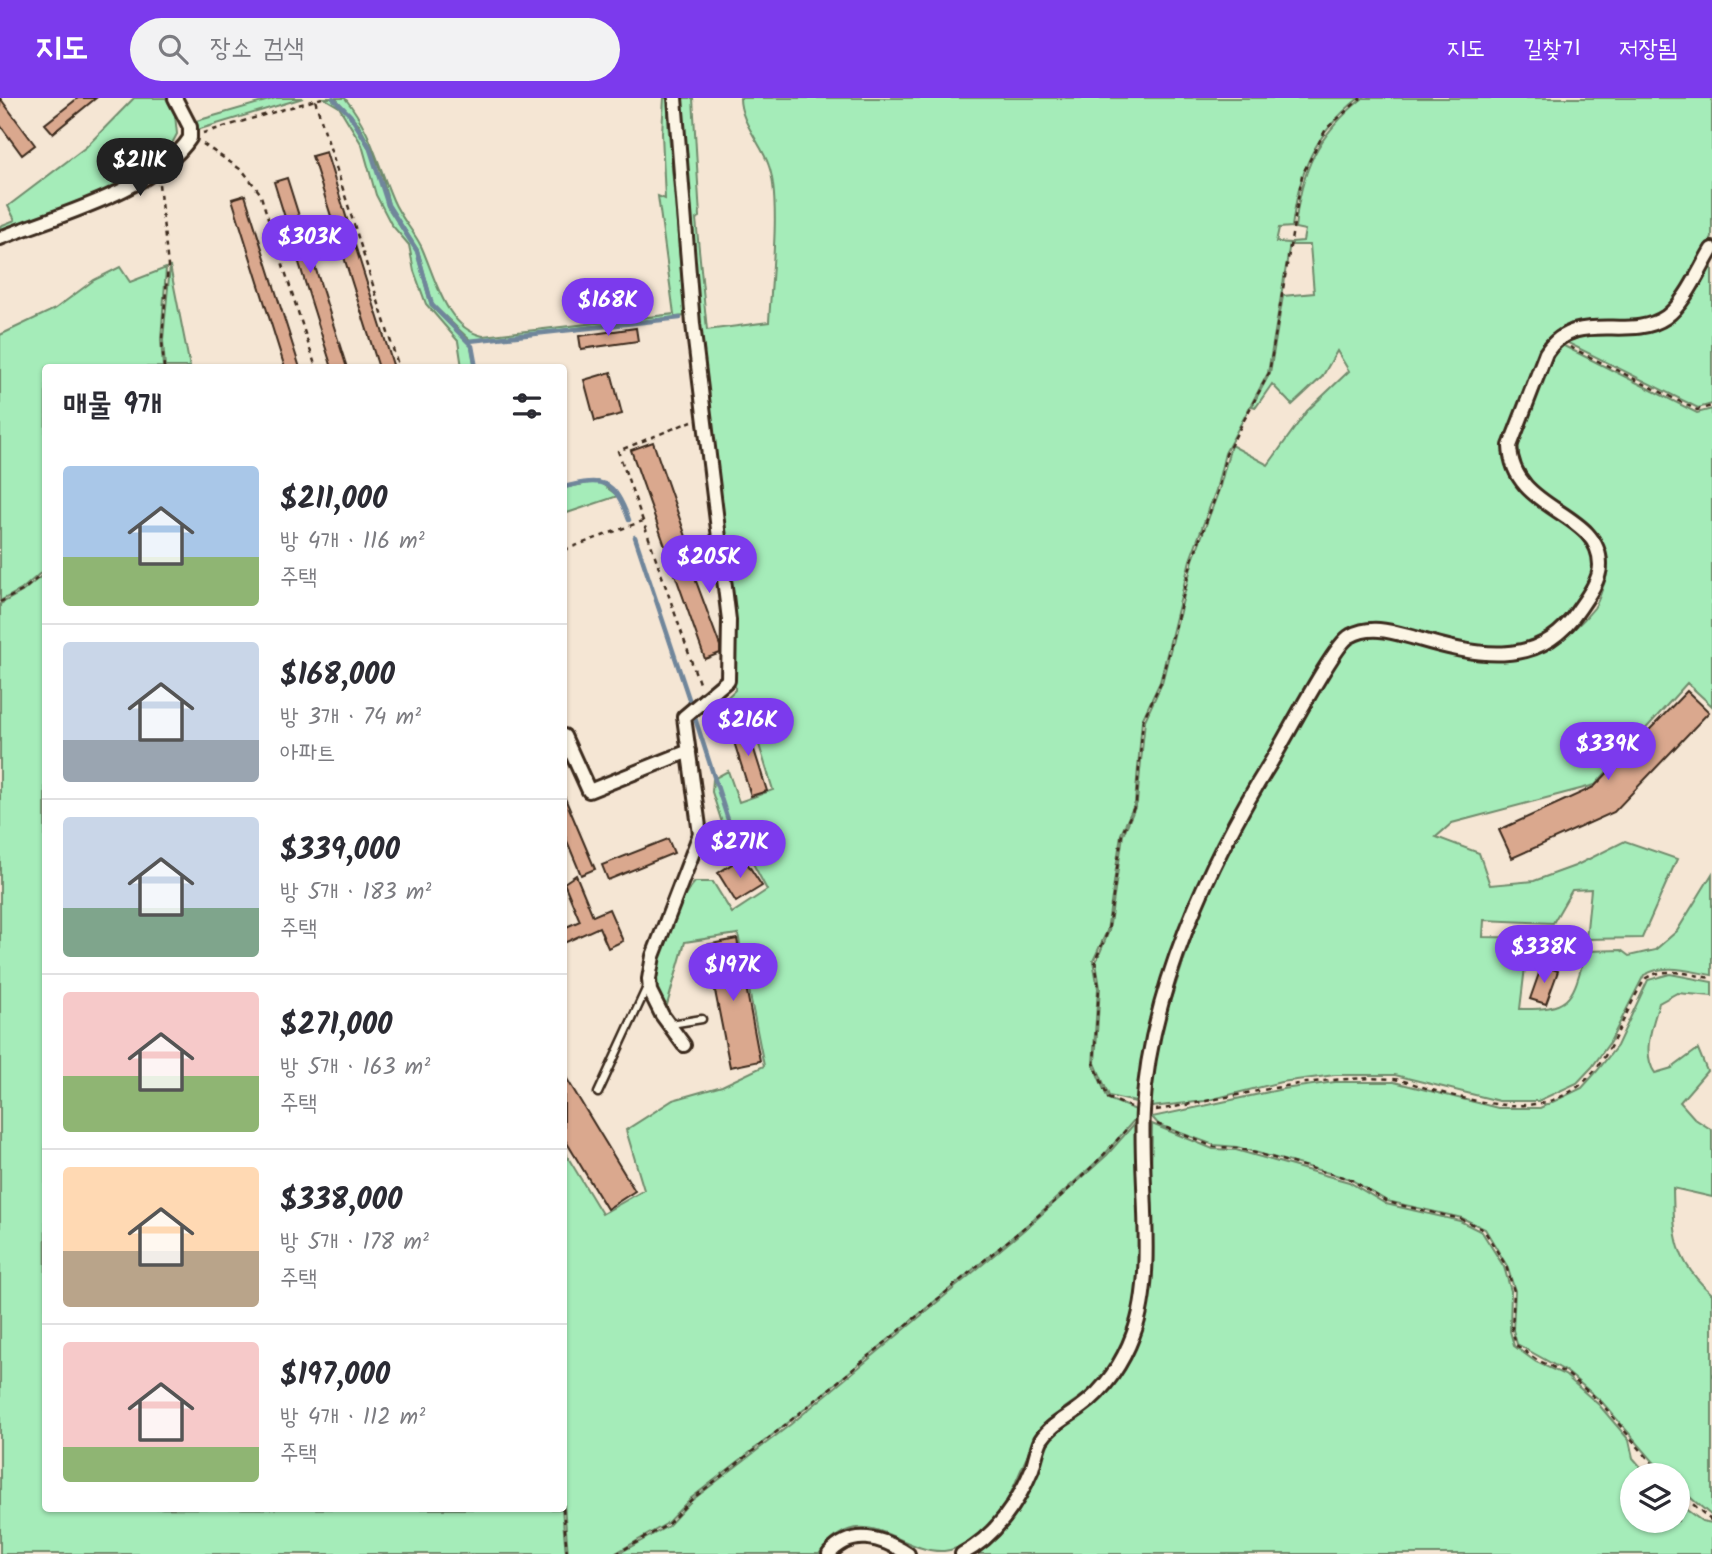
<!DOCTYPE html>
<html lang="ko">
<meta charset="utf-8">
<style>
body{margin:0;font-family:Kalam,"Poor Story",sans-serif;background:#f2f2f3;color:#2b2b33;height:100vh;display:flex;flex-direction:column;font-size:26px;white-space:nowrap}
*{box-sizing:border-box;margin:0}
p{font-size:23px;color:#7c7c81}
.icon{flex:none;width:38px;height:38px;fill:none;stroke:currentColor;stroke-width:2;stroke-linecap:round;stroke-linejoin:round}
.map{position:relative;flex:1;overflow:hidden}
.sheet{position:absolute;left:42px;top:266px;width:525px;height:1148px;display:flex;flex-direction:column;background:#fff;border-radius:7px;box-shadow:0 2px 5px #0004}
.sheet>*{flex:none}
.buttons{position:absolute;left:1620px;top:1365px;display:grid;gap:14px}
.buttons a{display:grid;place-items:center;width:70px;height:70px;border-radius:50%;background:#fff;box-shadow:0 2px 5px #0004;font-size:35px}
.price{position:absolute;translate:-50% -60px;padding:0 16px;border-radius:24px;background:#7c3aed;color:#fff;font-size:23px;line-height:46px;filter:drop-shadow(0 2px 4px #0008)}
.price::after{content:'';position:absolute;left:50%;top:42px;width:21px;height:16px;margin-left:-10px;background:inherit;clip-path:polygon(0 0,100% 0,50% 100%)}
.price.active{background:#222;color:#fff}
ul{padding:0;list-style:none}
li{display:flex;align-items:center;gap:21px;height:175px;padding:0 21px}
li+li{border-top:2px solid #e1e1e2}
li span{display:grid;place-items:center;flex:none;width:196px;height:140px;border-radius:7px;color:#555}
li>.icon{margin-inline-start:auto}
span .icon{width:84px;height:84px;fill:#fffc;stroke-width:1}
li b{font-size:30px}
h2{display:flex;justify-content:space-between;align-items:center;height:84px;padding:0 21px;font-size:30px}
header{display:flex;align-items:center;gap:42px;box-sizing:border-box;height:98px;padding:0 35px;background:#7c3aed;color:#fff}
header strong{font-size:33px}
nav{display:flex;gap:38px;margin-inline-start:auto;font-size:24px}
.search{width:490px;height:63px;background:#f2f2f3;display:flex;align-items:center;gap:18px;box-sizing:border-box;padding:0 24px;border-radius:38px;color:#7c7c81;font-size:26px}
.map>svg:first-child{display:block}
.green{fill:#a5ecb9;stroke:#708b6c;stroke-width:2}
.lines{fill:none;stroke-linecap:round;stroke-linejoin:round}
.stream{stroke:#70869b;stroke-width:4.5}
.building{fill:#daa88e;stroke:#3b2a1e;stroke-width:2}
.service-casing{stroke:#3b2a1e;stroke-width:11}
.minor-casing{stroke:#3b2a1e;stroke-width:18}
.path{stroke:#3b2a1e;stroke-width:2.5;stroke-dasharray:5 5;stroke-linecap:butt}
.service{stroke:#fcf5e5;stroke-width:6}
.minor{stroke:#fcf5e5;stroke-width:12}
</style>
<header>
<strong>지도</strong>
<div class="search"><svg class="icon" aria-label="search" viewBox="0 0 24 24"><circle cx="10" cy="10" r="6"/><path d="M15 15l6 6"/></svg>장소 검색</div>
<nav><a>지도</a><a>길찾기</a><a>저장됨</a></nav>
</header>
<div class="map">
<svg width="1712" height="1456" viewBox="0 0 1712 1456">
<rect width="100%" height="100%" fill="#f5e6d4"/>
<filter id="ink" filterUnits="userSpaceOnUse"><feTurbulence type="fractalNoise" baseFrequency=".0143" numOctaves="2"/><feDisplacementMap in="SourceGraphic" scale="14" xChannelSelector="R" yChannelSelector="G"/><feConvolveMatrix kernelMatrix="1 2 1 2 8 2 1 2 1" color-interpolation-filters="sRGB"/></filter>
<g filter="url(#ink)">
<!-- green -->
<path class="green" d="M134,0H166L175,17L177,36L167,55L147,74L0,137V128L15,122L8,108L86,49Z
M276,0H303L197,32L193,24Z
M324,0H331L350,17L368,49L379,74L387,108L416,153L431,208L471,248L475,269H462L458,243L426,206L414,173L409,147L391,126L376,97L362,47L339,9Z
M335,0H345C372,34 377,65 393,102C400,119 413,132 421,148C435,178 445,230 483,238L674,216L658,98L665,101L662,35L664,0H669L668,24L685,218L470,242L433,207L418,152L389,107L381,73L370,48L358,25Z
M681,0H693L700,119L696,121L707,232L769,224C771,185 781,103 769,68C762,46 740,24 740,0H1359C1314,36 1299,73 1292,129L1279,130L1276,144L1290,145L1268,275L1225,355L1216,392L1190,462L1160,584L1142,622L1135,705L1121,736L1107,833L1093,863L1098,890L1093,966L1108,1001L1141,1014L1105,1056L1029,1125L789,1324L690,1401L666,1426L614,1456H568L564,1406V1053L602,1116L644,1092L626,1032L673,1002L722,988L764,968L738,836L685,844L665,914C659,902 652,887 652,873C653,855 683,797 695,784H713L732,815L767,792L740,741L726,737L712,694L713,681L728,673L739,704L773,692L751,621L753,615L722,627L715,611L735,592L736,539L732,483L700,233Z
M1363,0H1712V140L1682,191L1668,213L1658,219L1639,223L1571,225L1549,239L1539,255L1507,349L1508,370L1516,384L1591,449L1595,464L1591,485L1556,534L1513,551L1456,547L1383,526H1364L1337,541L1187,827L1140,1005L1109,998L1095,965L1100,890L1096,864L1109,833L1123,737L1137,705L1145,622L1162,585L1193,462L1219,392L1231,347L1268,367L1307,313L1349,273L1337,253L1322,279L1292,307L1272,286L1256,309L1252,308L1270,275L1283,198L1314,195L1310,147H1292V144L1303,143L1305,132L1295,130C1301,72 1317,37 1363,0Z
M1712,163V306L1698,310L1566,244L1592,235L1655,228Z
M170,168L190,269H165L163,242Z
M120,169L130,184L166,170L161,242L163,269L46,270L45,471L21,492L0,503V237L55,211L94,182Z
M1562,247L1697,315L1712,311V608L1687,585L1595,687L1452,725L1436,739L1479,755L1490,787L1534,783L1575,768L1625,743L1677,761L1642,840L1586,841L1591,791L1572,792L1553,825L1484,822L1483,839L1556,840L1549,861H1526L1520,911C1574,912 1572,900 1586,853L1621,852L1629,858L1655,852L1677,833L1712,776V877C1688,873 1665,865 1644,877L1610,944L1592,969L1577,985L1538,1003H1499L1395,977H1335L1281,984L1205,1003L1151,1009L1156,946L1203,805L1231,742L1339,555C1343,550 1349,543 1355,540C1371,532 1390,538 1406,543C1482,564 1538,580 1594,510C1599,503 1601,494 1604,486C1628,425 1538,413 1521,369C1513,347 1526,325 1534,303C1541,285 1545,259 1562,247Z
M598,383L618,398L564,416V390Z
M45,475L46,1410L562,1411L566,1456H0V506L22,494Z
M1670,876L1712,884V898L1677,895L1659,905C1653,926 1641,955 1655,975L1672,970L1698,951L1707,973L1680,1004L1695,1021L1712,1032V1099L1673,1090C1674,1139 1674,1162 1712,1196V1418L1678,1389V1377H1665L1602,1304L1567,1274L1517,1246L1513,1232L1515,1193L1507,1168L1485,1131L1462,1120L1387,1103L1350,1081L1237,1049L1214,1047L1159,1027L1152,1019L1283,991L1335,984H1394L1498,1010H1540L1582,990L1597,973L1617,948L1648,882Z
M1141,1018C1140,1098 1155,1208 1105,1276C1087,1300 1055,1310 1039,1336C1011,1380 1007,1443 944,1453C899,1456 863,1397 819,1456H618L668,1428L691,1403L791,1326L1031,1126L1107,1057Z
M1152,1026L1213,1051L1236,1052L1349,1084L1386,1106L1460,1123L1482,1134L1504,1169L1511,1193L1510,1233L1514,1248L1536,1264L1565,1277L1599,1307L1629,1342L1633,1360L1648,1377H1633V1423H1678V1406L1702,1423L1712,1425V1456H973L992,1439L1052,1336L1109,1291L1137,1246L1149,1206Z"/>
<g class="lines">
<!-- stream -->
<path class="stream" d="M333,0L350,17L369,48L388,107L417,153L432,207L472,248L476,270
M469,243L680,220
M564,389C603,379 614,381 629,422
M635,439L690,604
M694,617L731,731"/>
</g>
<!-- building -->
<path class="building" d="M0,0L35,47L22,57L0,27Z
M78,0H96L53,35L45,26Z
M326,54L364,176L394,270H379L312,58Z
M287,80L347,270H332L305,184L274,84Z
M245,97L279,204L300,270H285L232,101Z
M636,230L638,243L581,251L579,238Z
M611,274L622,316L595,323L584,282Z
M653,344L698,473L693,475L720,548V555L705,561L631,352Z
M1687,593L1709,614L1614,714L1512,760L1499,732L1594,689Z
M745,623L767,693L751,698L729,628Z
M564,698L595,771L581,777L564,736Z
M668,741L674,755L608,782L602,767Z
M743,759L762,788L736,804L718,775Z
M576,777L593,818L609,811L623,843L608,850L599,829L564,845V830L580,823L564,785Z
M737,841L760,963L730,969L706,847Z
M1542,867L1558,873L1546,906L1530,901Z
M564,976L635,1093L607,1111L564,1040Z"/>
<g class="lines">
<!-- service casing -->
<g class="service-casing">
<path id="service" d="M671,926L702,921
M598,995L647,889"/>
</g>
<!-- minor casing -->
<g class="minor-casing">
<path id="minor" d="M675,0L693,226L729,522L728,582L684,619L700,736L653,858L649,881L650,893L662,917L684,947
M0,140C56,118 157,91 190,40V29L175,0
M564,638L589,693L689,653
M829,1456C852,1430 881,1439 908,1456
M962,1456C995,1439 1018,1405 1032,1371C1035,1362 1037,1351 1041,1342C1050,1327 1068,1319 1081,1309C1105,1292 1123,1264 1133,1237C1157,1177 1139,1079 1143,1013C1149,896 1209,763 1271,664C1285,642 1334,546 1350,538C1372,526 1393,534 1415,540C1473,557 1538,573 1577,514C1586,501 1600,483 1600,467C1600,412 1512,414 1510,348L1546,255C1576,209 1628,245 1666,219C1686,204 1699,172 1712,151"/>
</g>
<!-- path -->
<path class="path" d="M315,2L399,270
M203,35L322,0
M203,46L243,73L260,95L316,270
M159,86L168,168L162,241L164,270
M1570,249L1697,312L1712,308
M643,423L618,353L692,323
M564,452L643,423L700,588
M0,504L22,493L46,473
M1131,1009L1108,1000L1094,965L1099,890L1095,863L1108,833L1122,736L1136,705L1143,622L1161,584L1192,462L1218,392L1226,356L1269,275L1302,77L1326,31L1361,0
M1156,1012C1235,1000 1311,976 1392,981C1405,982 1419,988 1432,992C1479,1005 1538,1021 1580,987C1614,959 1622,915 1646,880C1666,868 1690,877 1712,880
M1157,1026L1214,1049L1237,1050L1350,1081L1387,1104L1461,1121L1484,1132L1506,1168L1514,1193L1512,1232L1516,1247L1537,1262L1566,1275L1601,1305L1662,1377
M1678,1393L1712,1423
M563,1410L567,1456
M616,1456L667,1427L691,1402C783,1330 873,1255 963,1180C1020,1132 1081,1087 1128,1029"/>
<!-- service -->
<use href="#service" class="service"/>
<!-- minor -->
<use href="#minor" class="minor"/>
</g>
</g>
</svg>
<div class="buttons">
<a><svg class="icon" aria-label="layers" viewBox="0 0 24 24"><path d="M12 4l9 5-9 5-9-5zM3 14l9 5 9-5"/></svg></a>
</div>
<b class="price active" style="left:140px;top:100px">$211K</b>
<b class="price" style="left:310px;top:177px">$303K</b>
<b class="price" style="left:608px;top:240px">$168K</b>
<b class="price" style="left:709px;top:497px">$205K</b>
<b class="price" style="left:748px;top:660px">$216K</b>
<b class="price" style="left:1608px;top:684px">$339K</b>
<b class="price" style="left:740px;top:782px">$271K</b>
<b class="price" style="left:1544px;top:887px">$338K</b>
<b class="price" style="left:733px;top:905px">$197K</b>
<section class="sheet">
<h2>매물 9개<svg class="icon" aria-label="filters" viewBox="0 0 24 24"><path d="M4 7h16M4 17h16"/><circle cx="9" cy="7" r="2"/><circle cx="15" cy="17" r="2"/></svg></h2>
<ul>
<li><span style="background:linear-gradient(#a9c7e8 65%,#8fb573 0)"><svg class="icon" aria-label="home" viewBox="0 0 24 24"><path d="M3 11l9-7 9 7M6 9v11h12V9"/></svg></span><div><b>$211,000</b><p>방 4개 · 116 m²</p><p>주택</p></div></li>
<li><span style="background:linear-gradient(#c9d6e8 70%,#9aa5b1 0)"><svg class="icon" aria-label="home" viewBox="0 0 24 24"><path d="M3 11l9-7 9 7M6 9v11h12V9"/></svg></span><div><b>$168,000</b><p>방 3개 · 74 m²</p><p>아파트</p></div></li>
<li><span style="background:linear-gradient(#c9d6e8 65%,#7fa58c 0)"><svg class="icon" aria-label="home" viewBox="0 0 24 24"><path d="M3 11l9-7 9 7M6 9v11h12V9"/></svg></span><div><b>$339,000</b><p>방 5개 · 183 m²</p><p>주택</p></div></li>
<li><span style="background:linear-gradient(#f6c9c9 60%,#8fb573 0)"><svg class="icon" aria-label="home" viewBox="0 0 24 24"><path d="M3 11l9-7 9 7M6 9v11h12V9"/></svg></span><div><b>$271,000</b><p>방 5개 · 163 m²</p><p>주택</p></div></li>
<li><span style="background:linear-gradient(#ffd9b3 60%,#b9a48a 0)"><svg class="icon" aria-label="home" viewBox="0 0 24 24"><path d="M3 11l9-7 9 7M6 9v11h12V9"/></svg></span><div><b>$338,000</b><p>방 5개 · 178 m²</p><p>주택</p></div></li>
<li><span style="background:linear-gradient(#f6c9c9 75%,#8fb573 0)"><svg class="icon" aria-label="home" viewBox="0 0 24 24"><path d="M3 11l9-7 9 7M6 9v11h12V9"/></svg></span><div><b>$197,000</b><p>방 4개 · 112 m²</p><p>주택</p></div></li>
</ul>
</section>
</div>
